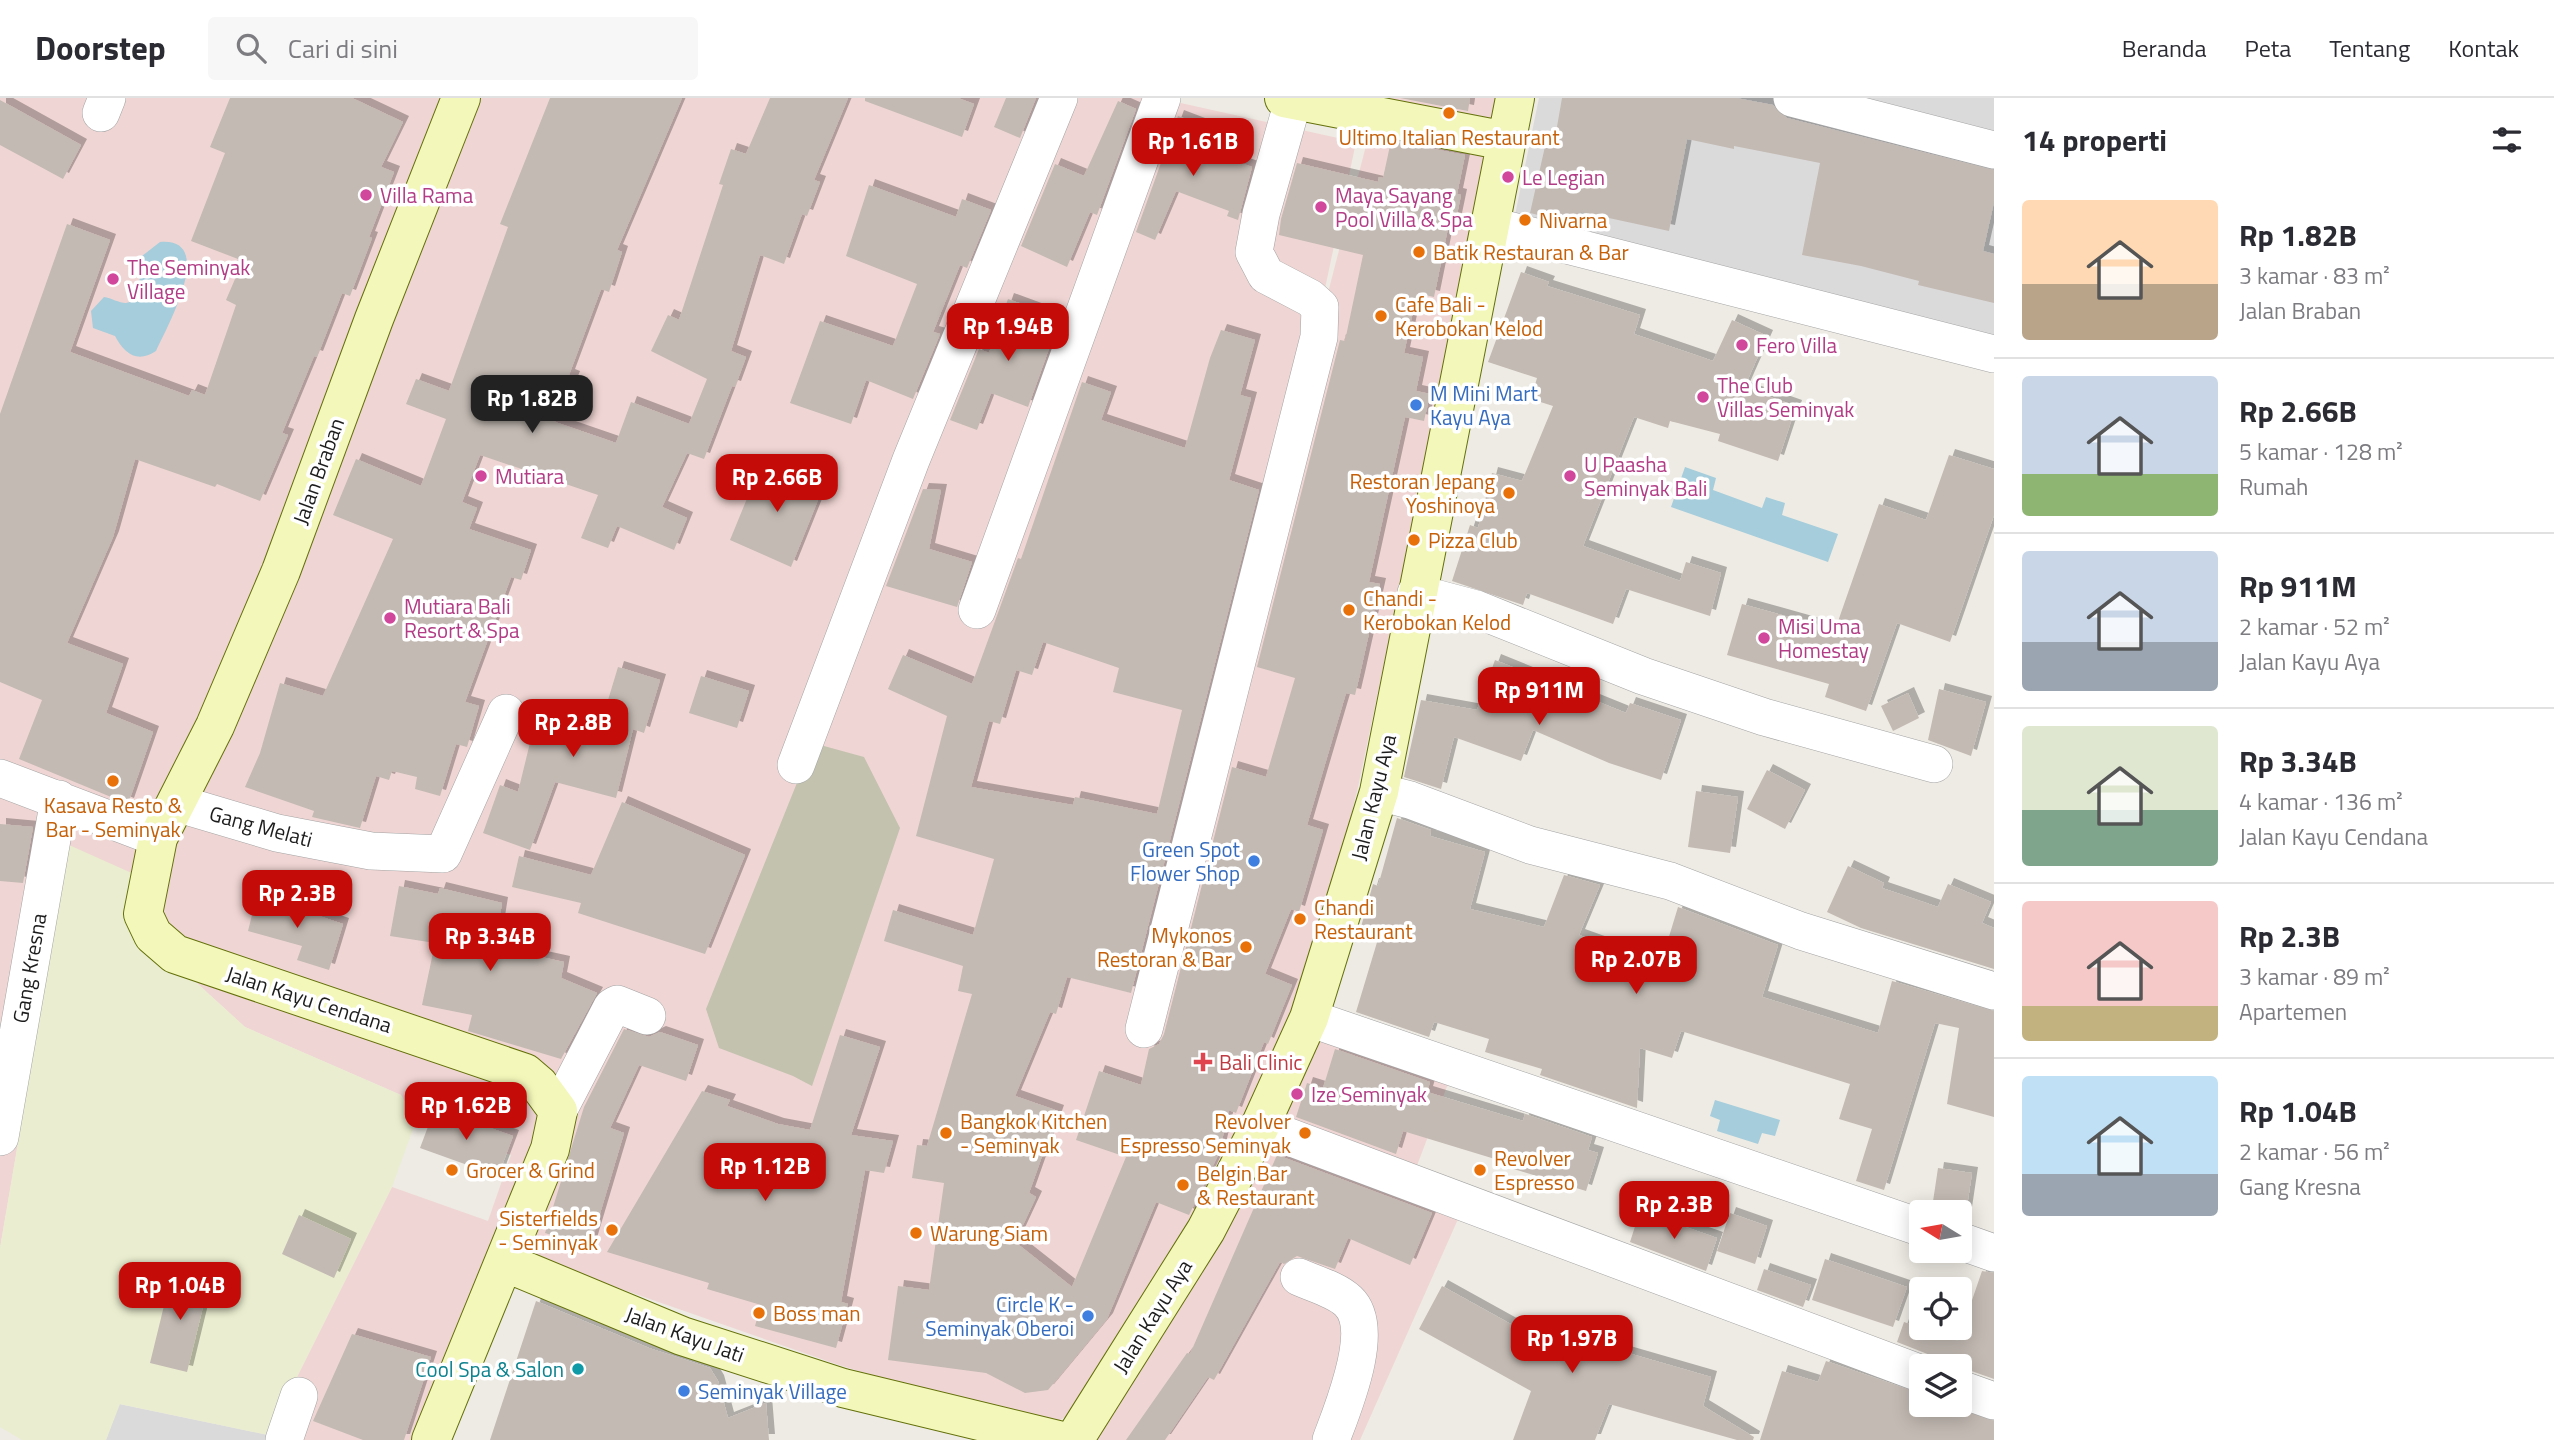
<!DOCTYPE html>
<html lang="id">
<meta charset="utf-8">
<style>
body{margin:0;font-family:"Titillium Web",sans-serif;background:#f7f7f7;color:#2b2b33;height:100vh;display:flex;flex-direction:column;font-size:26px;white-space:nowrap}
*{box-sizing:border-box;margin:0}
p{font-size:23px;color:#7c7c81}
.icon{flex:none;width:38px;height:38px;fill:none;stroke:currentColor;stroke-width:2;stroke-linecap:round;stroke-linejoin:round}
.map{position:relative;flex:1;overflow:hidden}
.side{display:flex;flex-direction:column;background:#fff;width:560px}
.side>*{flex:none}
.needle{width:46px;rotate:281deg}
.tools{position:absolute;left:1909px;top:1102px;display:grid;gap:14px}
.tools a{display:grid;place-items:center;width:63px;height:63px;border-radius:7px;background:#fff;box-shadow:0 4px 18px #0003;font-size:35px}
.price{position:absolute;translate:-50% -60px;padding:0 16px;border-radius:14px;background:#c40b07;color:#fff;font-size:23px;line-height:46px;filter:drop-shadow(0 2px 4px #0008)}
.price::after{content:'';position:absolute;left:50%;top:42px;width:21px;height:16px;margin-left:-10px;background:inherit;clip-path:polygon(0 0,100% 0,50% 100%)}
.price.on{background:#222;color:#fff}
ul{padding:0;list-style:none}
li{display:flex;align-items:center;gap:21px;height:175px;padding:0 28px}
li+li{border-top:2px solid #e1e1e2}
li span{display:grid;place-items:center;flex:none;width:196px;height:140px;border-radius:7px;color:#555}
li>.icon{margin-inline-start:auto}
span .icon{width:84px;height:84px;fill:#fffc;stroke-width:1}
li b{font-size:30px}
h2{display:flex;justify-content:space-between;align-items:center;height:84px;padding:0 28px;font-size:30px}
header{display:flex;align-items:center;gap:42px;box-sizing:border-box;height:98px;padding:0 35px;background:#fff;border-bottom:2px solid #e1e1e2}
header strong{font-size:33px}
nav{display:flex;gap:38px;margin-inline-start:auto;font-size:24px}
.search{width:490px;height:63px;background:#f7f7f7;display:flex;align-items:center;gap:18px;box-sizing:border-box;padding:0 24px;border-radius:7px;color:#7c7c81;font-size:26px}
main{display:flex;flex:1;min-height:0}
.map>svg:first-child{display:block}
.residential{fill:#dbdada}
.commercial{fill:#efd5d3}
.construction{fill:#c2c2af}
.farmland{fill:#eaedcf}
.water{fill:#a5cddb}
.building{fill:#c3bab3;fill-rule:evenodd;filter:url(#shadow)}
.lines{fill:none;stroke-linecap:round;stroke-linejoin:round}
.street-casing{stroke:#a4a4a4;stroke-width:38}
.secondary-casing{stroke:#637009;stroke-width:40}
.street{stroke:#fff;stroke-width:37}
.secondary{stroke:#f3f7b9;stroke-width:38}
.food-dot{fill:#e8710a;stroke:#fff;stroke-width:2.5}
.hotel-dot{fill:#d1479c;stroke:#fff;stroke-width:2.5}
.shop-dot{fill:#3f7fe0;stroke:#fff;stroke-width:2.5}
.health-dot{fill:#e0444e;stroke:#fff;stroke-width:2.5}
.culture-dot{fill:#0f9aa8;stroke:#fff;stroke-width:2.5}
.labels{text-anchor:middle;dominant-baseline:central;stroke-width:7;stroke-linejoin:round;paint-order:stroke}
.food-label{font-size:21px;fill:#c56008;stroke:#fff;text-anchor:start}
.hotel-label{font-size:21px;fill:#b23c85;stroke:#fff;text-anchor:start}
.shop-label{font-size:21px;fill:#366cbe;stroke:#fff;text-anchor:start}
.street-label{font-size:21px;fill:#1d1d1d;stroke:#fff}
.health-label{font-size:21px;fill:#be3a42;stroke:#fff;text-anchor:start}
.culture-label{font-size:21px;fill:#0d838f;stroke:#fff;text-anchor:end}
</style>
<header>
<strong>Doorstep</strong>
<div class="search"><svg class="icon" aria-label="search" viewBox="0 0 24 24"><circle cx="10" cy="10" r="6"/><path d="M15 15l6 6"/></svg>Cari di sini</div>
<nav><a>Beranda</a><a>Peta</a><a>Tentang</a><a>Kontak</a></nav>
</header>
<main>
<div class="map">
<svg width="1994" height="1342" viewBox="0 0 1994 1342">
<defs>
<filter id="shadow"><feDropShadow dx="6" dy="-6" stdDeviation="0" flood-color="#0004"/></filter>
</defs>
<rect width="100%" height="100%" fill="#eeebe4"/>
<!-- residential -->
<path class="residential" d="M1539,0H1994V244L1513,127Z
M119,1306L268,1337L283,1342H106Z"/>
<!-- commercial -->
<path class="commercial" d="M0,0H1158L1356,44L1306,280L1368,40L1482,52L1384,0H1503L1358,689L1319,848L1270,972L1228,1058L1083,1307L1048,1330L839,1267L498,1148L423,1342H283L268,1337L392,1089L488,1123L511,1057L416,1023L401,997L245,929L153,845L69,747L0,1150Z
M1315,935L1451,978L1416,1070L1470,1094L1360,1342H1092Z"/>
<!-- construction -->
<path class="construction" d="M813,645L864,659L900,730L812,988L793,978L719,950L706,911Z"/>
<!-- farmland -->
<path class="farmland" d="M69,747L163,789L153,845L245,929L401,997L416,1023L392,1089L268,1337L120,1306L106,1342H22L0,1329V1150Z"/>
<!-- water -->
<path class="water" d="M160,144C218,139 166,231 156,253C137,266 124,255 115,238L93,230L91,213L104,199C111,200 119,205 126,205C144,203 138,170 142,158Z
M1685,369L1716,380L1713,392L1762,410L1766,399L1785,405L1782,417L1838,436L1828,464L1671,409Z
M1715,1002L1780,1022L1775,1038L1762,1035L1758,1046L1717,1033L1720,1022L1710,1018Z"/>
<!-- building -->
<path class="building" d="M230,0H352L403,24L381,69L394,74L369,139L372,140L350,198L342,195L317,259L314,258L282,335L288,337L260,403L217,386L215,389L135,361L113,439L67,545L123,566L106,615L153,634L128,706L19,661L42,602L0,584V316L67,126L110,142L70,254L189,298L192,292L205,297L236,207L226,202L238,174L234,173L238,161L191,143L225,55L210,49Z
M550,0H682L617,152L622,154L609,194L601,191L569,277L574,279L555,324L616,345L631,304L689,326L707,281L651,253L668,217L679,222L723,87L719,86L731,51L746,56L770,0H848L814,82L820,84L807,118L802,116L784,166L760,157L731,253L746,259L735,289L732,288L704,361L687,355L662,409L687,420L674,452L617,428L608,450L581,440L598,397L480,357L462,404L477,410L469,431L531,452L521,482L511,479L465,604L479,608L467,649L456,646L440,698L415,691L417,679L392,673L389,682L376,678L360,730L312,719L314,713L245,689L260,655L280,585L323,598L393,441L333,417L356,361L421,388L446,321L406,306L416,281L449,293L508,129L500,126Z
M865,0H958L974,6L962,39L865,3Z
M1006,0H1036L1020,40L994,29Z
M1400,0H1470L1468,13Z
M1562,0H1736L1773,7L1787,20L1994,72V104L1983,153L1994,156V205L1918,187L1919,183L1861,168L1802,157L1820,65L1734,48V51L1687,41L1669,133L1581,114L1579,127L1530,115L1546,44L1554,46Z
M0,2L81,47L63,81L0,47Z
M1118,3L1136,11L1097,117L1090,114L1067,169L1021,148L1055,66L1084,78Z
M1178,18L1207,29L1199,50L1252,69L1238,122L1227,118L1229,113L1176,93L1155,142L1136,134Z
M1391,43L1465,57L1457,96L1461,97L1456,121L1450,120L1434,199L1417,195L1404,255L1423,259L1416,293L1430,296L1424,323L1405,319L1369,484L1380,486L1359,580L1355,597L1346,595L1307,727L1323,732L1299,814L1291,811L1265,876L1292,887L1268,946L1264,944L1236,1015L1229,1012L1219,1055L1189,1117L1156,1104L1107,1221L1048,1292L1025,1295L986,1275L888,1262L898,1188L929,1192L944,1085L912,1080L917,1047L927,1048L972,896L958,893L963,868L884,843L893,812L973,837L994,761L916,738L947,618L888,591L903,557L972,586L1018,460L1021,461L1082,284L1111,294L1101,322L1185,350L1210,260L1221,232L1255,242L1240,297L1251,300L1229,382L1259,392L1131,895L1067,879L1056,916L1050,914L1015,998L1058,1013L1029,1095L1036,1099L1015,1144L1072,1189L1126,1059L1076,1042L1099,973L1141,987L1149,951L1159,946L1164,936L1232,669L1266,679L1295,580L1257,569L1340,242L1345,243L1363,157L1279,137L1281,121L1297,65L1378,84L1379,79L1383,80ZM1043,544L1119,570L1113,594L1182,612L1157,716L1075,699L1073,707L971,689L989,623L1000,626L1016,572L1032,577Z
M869,87L956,119L962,101L991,112L967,170L960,167L933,234L940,236L913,301L866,282L851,326L790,305L820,223L893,248L917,186L846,158Z
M1521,174L1549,184L1547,188L1640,217L1634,236L1713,263L1732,222L1767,238L1744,290L1796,308L1778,363L1718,343L1720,336L1670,323L1668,330L1634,319L1583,448L1680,483L1686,464L1721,475L1710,518L1626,491L1613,526L1527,495L1523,507L1452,483L1470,427L1478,430L1492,375L1522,383L1553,308L1531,301L1537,280L1488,264Z
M1008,201L1060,220L1028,309L991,295L977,332L950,322L979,251L989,255Z
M1949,357L1994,371V417L1950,544L1897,525L1866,613L1825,599L1829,586L1727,557L1742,506L1835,532L1879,406L1926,422Z
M762,364L824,387L791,469L730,442Z
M923,391L941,392L929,451L972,464L957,509L886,488Z
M1495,562L1626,615L1630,605L1681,622L1661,682L1609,665L1533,632L1521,663L1454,639L1441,691L1404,679L1421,602L1477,612Z
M618,569L660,582L644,635L633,631L616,700L555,684L530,752L483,735L500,687L518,694L537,616L599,632Z
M701,578L749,593L737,630L689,615Z
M1939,591L1986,604L1971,658L1928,642Z
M1908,595L1919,620L1893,633L1881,608Z
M1767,672L1805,692L1785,731L1747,711Z
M1696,693L1738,699L1730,755L1688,749Z
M622,704L745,757L705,856L578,815L581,805L512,789L519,758L591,777Z
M1397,720L1431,732L1430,738L1485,754L1470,811L1544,829L1564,777L1600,787L1579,837L1621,852L1661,865L1678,809L1778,847L1762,899L1878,935L1892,883L1994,913V1019L1947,1006L1959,930L1935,925L1884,1092L1856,1083L1872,1031L1839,1021L1850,986L1681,933L1672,960L1640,950L1637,1010L1540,977L1542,971L1485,954L1489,941L1434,924L1429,939L1356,914L1378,841L1359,836L1373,786L1378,788Z
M0,726L33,729L23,785L0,783Z
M1848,768L1884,785L1882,790L1938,809L1948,786L1991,804L1982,825L1994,830V871L1861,830L1827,814Z
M399,788L438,796L440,790L502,805L495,849L564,864L561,880L597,895L561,961L468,933L472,917L422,907L435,845L390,838Z
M257,797L343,826L329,872L297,862L302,848L248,833Z
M624,931L649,939L660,934L698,947L686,983L639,967L610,1030L624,1035L590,1149L545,1135L584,1009Z
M840,937L880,949L851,1037L893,1043L884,1075L865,1072L841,1204L848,1206L836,1250L755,1228L761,1207L707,1191L709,1185L607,1154L702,993L730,1002L727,1008L778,1026L810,1032Z
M1335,951L1430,984L1427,994L1523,1023L1525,1016L1592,1039L1588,1052L1598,1055L1586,1093L1507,1069L1508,1065L1403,1033L1396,1056L1296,1019L1307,985L1323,990Z
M435,1010L513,1038L498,1078L420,1050Z
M1277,1057L1432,1115L1410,1167L1348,1140L1335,1171L1297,1158L1284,1166L1280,1164L1214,1282L1208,1279L1165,1342H1126L1187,1255L1190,1256Z
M1938,1070L1972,1075L1966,1115L1932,1110Z
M1640,1113L1717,1140L1706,1173L1630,1144Z
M1730,1115L1767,1128L1755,1166L1717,1153Z
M299,1117L351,1141L334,1180L282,1156Z
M1825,1161L1907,1189L1893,1229L1812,1202Z
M1764,1171L1811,1187L1803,1209L1757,1192Z
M1982,1173L1994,1175V1281L1960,1269H1941L1930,1257L1897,1244L1904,1224L1958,1243Z
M172,1175L209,1184L187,1274L150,1265Z
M1442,1188L1536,1240L1543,1224L1570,1234L1569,1238L1711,1279L1703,1308L1754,1339L1753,1342H1737L1609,1306L1595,1342H1513L1531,1293L1419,1231Z
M536,1203L649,1250L710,1270L718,1283L728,1320L766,1305L769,1342H490Z
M352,1236L431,1259L404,1342H363L313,1323Z
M1826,1263L1922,1296V1307H1948L1994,1323V1342H1760L1782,1273L1818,1284Z"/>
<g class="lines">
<!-- street casing -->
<g class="street-casing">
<path id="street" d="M1792,0L1994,52
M101,15L107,0
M1492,128L1994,256
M1416,495L1476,511L1643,578L1764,619L1934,666
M977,512L1162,0
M796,667L911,362L1059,0
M0,680L158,740
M1379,694L1410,702L1530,747L1670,783L1801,833L1994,893
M176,705L277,735L371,753L443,756L506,615
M1309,920L1922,1130
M1144,931L1319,239L1320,209L1310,200L1266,177L1254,154L1261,116L1293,3
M558,1013L612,909L617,906L647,918
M1260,1028L1922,1276
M0,1039L59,701
M1960,1143L1994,1155
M1299,1179C1314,1186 1335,1191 1348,1203C1377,1230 1343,1310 1331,1342
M1960,1291L1994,1303
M284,1342L299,1298"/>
</g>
<!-- secondary casing -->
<g class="secondary-casing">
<path id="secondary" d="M1284,0L1506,43
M504,1164L682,1238L843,1290L1058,1342
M431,1342L550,1051L558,1013L539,987L525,975L175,856L153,837L143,816L158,740L215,628L281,473L374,221L461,0
M1074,1342L1206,1132L1260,1028L1309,920L1379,694L1515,0"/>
</g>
<!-- street -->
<use href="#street" class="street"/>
<!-- secondary -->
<use href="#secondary" class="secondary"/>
</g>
<!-- markers -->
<g class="food-dot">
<circle cx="1449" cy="15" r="7"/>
<circle cx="1525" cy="122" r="7"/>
<circle cx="1419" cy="154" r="7"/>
<circle cx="1381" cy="218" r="7"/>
<circle cx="1509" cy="395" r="7"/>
<circle cx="1414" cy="442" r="7"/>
<circle cx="1349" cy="512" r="7"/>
<circle cx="113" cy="683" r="7"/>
<circle cx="1300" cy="821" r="7"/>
<circle cx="1246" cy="849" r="7"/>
<circle cx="946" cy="1035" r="7"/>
<circle cx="1305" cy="1035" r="7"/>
<circle cx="452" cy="1072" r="7"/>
<circle cx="1480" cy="1072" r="7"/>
<circle cx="1183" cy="1087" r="7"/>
<circle cx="612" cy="1132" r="7"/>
<circle cx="916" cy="1135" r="7"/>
<circle cx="759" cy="1215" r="7"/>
</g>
<g class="hotel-dot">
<circle cx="1508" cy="79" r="7"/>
<circle cx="366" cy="97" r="7"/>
<circle cx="1321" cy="109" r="7"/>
<circle cx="113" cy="181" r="7"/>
<circle cx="1742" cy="247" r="7"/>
<circle cx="1703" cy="299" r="7"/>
<circle cx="481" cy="378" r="7"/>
<circle cx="1570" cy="378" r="7"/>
<circle cx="390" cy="520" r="7"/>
<circle cx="1764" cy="540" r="7"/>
<circle cx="1297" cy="996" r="7"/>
</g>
<g class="shop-dot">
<circle cx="1416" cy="307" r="7"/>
<circle cx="1254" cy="763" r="7"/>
<circle cx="1088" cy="1218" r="7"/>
<circle cx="684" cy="1293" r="7"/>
</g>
<path class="health-dot" d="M1199.5 953.5h7v7h7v7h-7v7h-7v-7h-7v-7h7z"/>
<circle class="culture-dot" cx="578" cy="1271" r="7"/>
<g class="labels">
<!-- food labels -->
<g class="food-label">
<text x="1449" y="39" text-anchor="middle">Ultimo Italian Restaurant</text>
<text x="1539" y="122">Nivarna</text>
<text x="1433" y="154">Batik Restauran &amp; Bar</text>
<text x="1395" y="206">Cafe Bali -<tspan x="1395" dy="24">Kerobokan Kelod</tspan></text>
<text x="1495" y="383" text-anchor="end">Restoran Jepang<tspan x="1495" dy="24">Yoshinoya</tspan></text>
<text x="1428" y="442">Pizza Club</text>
<text x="1363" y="500">Chandi -<tspan x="1363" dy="24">Kerobokan Kelod</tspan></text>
<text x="113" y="707" text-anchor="middle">Kasava Resto &amp;<tspan x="113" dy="24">Bar - Seminyak</tspan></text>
<text x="1314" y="809">Chandi<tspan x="1314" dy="24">Restaurant</tspan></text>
<text x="1232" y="837" text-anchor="end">Mykonos<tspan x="1232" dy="24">Restoran &amp; Bar</tspan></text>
<text x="960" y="1023">Bangkok Kitchen<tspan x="960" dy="24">- Seminyak</tspan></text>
<text x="1291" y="1023" text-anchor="end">Revolver<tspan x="1291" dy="24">Espresso Seminyak</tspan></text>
<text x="1494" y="1060">Revolver<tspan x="1494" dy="24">Espresso</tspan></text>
<text x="466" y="1072">Grocer &amp; Grind</text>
<text x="1197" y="1075">Belgin Bar<tspan x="1197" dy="24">&amp; Restaurant</tspan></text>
<text x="598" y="1120" text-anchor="end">Sisterfields<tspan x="598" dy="24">- Seminyak</tspan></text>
<text x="930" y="1135">Warung Siam</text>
<text x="773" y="1215">Boss man</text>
</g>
<!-- hotel labels -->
<g class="hotel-label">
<text x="1522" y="79">Le Legian</text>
<text x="380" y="97">Villa Rama</text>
<text x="1335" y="97">Maya Sayang<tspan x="1335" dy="24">Pool Villa &amp; Spa</tspan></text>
<text x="127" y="169">The Seminyak<tspan x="127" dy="24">Village</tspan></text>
<text x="1756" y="247">Fero Villa</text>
<text x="1717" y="287">The Club<tspan x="1717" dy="24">Villas Seminyak</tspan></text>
<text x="1584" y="366">U Paasha<tspan x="1584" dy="24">Seminyak Bali</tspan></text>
<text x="495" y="378">Mutiara</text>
<text x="404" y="508">Mutiara Bali<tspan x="404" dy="24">Resort &amp; Spa</tspan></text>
<text x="1778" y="528">Misi Uma<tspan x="1778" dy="24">Homestay</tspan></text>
<text x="1311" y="996">Ize Seminyak</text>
</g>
<!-- shop labels -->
<g class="shop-label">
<text x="1430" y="295">M Mini Mart<tspan x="1430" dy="24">Kayu Aya</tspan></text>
<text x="1240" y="751" text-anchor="end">Green Spot<tspan x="1240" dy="24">Flower Shop</tspan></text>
<text x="1074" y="1206" text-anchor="end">Circle K -<tspan x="1074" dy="24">Seminyak Oberoi</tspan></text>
<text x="698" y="1293">Seminyak Village</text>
</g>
<!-- street labels -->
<g class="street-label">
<text transform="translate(318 373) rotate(-70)">Jalan Braban</text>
<text transform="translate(1373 699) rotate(-76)">Jalan Kayu Aya</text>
<text transform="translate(261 728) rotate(15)">Gang Melati</text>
<text transform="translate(29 870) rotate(-80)">Gang Kresna</text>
<text transform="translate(309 901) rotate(18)">Jalan Kayu Cendana</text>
<text transform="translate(1152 1218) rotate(-58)">Jalan Kayu Aya</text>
<text transform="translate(685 1236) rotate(20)">Jalan Kayu Jati</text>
</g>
<!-- health labels -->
<g class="health-label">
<text x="1219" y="964">Bali Clinic</text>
</g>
<!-- culture labels -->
<g class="culture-label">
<text x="564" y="1271">Cool Spa &amp; Salon</text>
</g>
</g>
</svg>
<div class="tools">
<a><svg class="needle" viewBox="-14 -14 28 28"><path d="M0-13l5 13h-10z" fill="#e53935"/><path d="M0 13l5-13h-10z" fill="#7c7c81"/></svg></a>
<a><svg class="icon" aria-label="locate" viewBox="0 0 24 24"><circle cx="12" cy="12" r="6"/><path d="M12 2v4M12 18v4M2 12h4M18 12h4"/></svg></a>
<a><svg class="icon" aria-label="layers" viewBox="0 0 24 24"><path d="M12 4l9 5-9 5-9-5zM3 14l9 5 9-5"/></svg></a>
</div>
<b class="price" style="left:1193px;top:80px">Rp 1.61B</b>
<b class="price" style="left:1008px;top:265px">Rp 1.94B</b>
<b class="price on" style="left:532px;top:337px">Rp 1.82B</b>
<b class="price" style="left:777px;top:416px">Rp 2.66B</b>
<b class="price" style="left:1539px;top:629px">Rp 911M</b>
<b class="price" style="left:573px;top:661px">Rp 2.8B</b>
<b class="price" style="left:297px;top:832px">Rp 2.3B</b>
<b class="price" style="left:490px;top:875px">Rp 3.34B</b>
<b class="price" style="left:1636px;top:898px">Rp 2.07B</b>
<b class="price" style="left:466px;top:1044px">Rp 1.62B</b>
<b class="price" style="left:765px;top:1105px">Rp 1.12B</b>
<b class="price" style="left:1674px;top:1143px">Rp 2.3B</b>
<b class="price" style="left:180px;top:1224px">Rp 1.04B</b>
<b class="price" style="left:1572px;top:1277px">Rp 1.97B</b>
</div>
<section class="side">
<h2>14 properti<svg class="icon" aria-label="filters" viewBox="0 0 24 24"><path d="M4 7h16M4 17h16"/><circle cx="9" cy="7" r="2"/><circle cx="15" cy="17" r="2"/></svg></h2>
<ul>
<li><span style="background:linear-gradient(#ffd9b3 60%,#b9a48a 0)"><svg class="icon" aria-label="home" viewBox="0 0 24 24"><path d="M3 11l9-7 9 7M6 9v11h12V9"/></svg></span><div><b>Rp 1.82B</b><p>3 kamar · 83 m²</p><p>Jalan Braban</p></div></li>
<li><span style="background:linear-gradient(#c9d6e8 70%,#8fb573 0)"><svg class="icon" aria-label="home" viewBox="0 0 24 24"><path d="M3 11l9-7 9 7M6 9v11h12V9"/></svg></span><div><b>Rp 2.66B</b><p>5 kamar · 128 m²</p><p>Rumah</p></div></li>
<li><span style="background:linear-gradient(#c9d6e8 65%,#9aa5b1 0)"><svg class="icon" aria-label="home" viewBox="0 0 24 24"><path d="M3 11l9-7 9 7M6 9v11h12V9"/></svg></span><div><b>Rp 911M</b><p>2 kamar · 52 m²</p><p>Jalan Kayu Aya</p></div></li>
<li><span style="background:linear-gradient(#dfe7d0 60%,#7fa58c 0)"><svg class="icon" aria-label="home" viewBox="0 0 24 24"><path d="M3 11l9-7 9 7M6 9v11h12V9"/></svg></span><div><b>Rp 3.34B</b><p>4 kamar · 136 m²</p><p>Jalan Kayu Cendana</p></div></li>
<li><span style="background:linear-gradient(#f6c9c9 75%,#c2b280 0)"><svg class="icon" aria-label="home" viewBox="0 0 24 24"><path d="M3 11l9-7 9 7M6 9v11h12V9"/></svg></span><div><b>Rp 2.3B</b><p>3 kamar · 89 m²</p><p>Apartemen</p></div></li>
<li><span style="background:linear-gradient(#bfe0f5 70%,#9aa5b1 0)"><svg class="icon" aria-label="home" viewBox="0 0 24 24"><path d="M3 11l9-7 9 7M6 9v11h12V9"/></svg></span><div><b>Rp 1.04B</b><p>2 kamar · 56 m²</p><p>Gang Kresna</p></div></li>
</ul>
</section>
</main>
